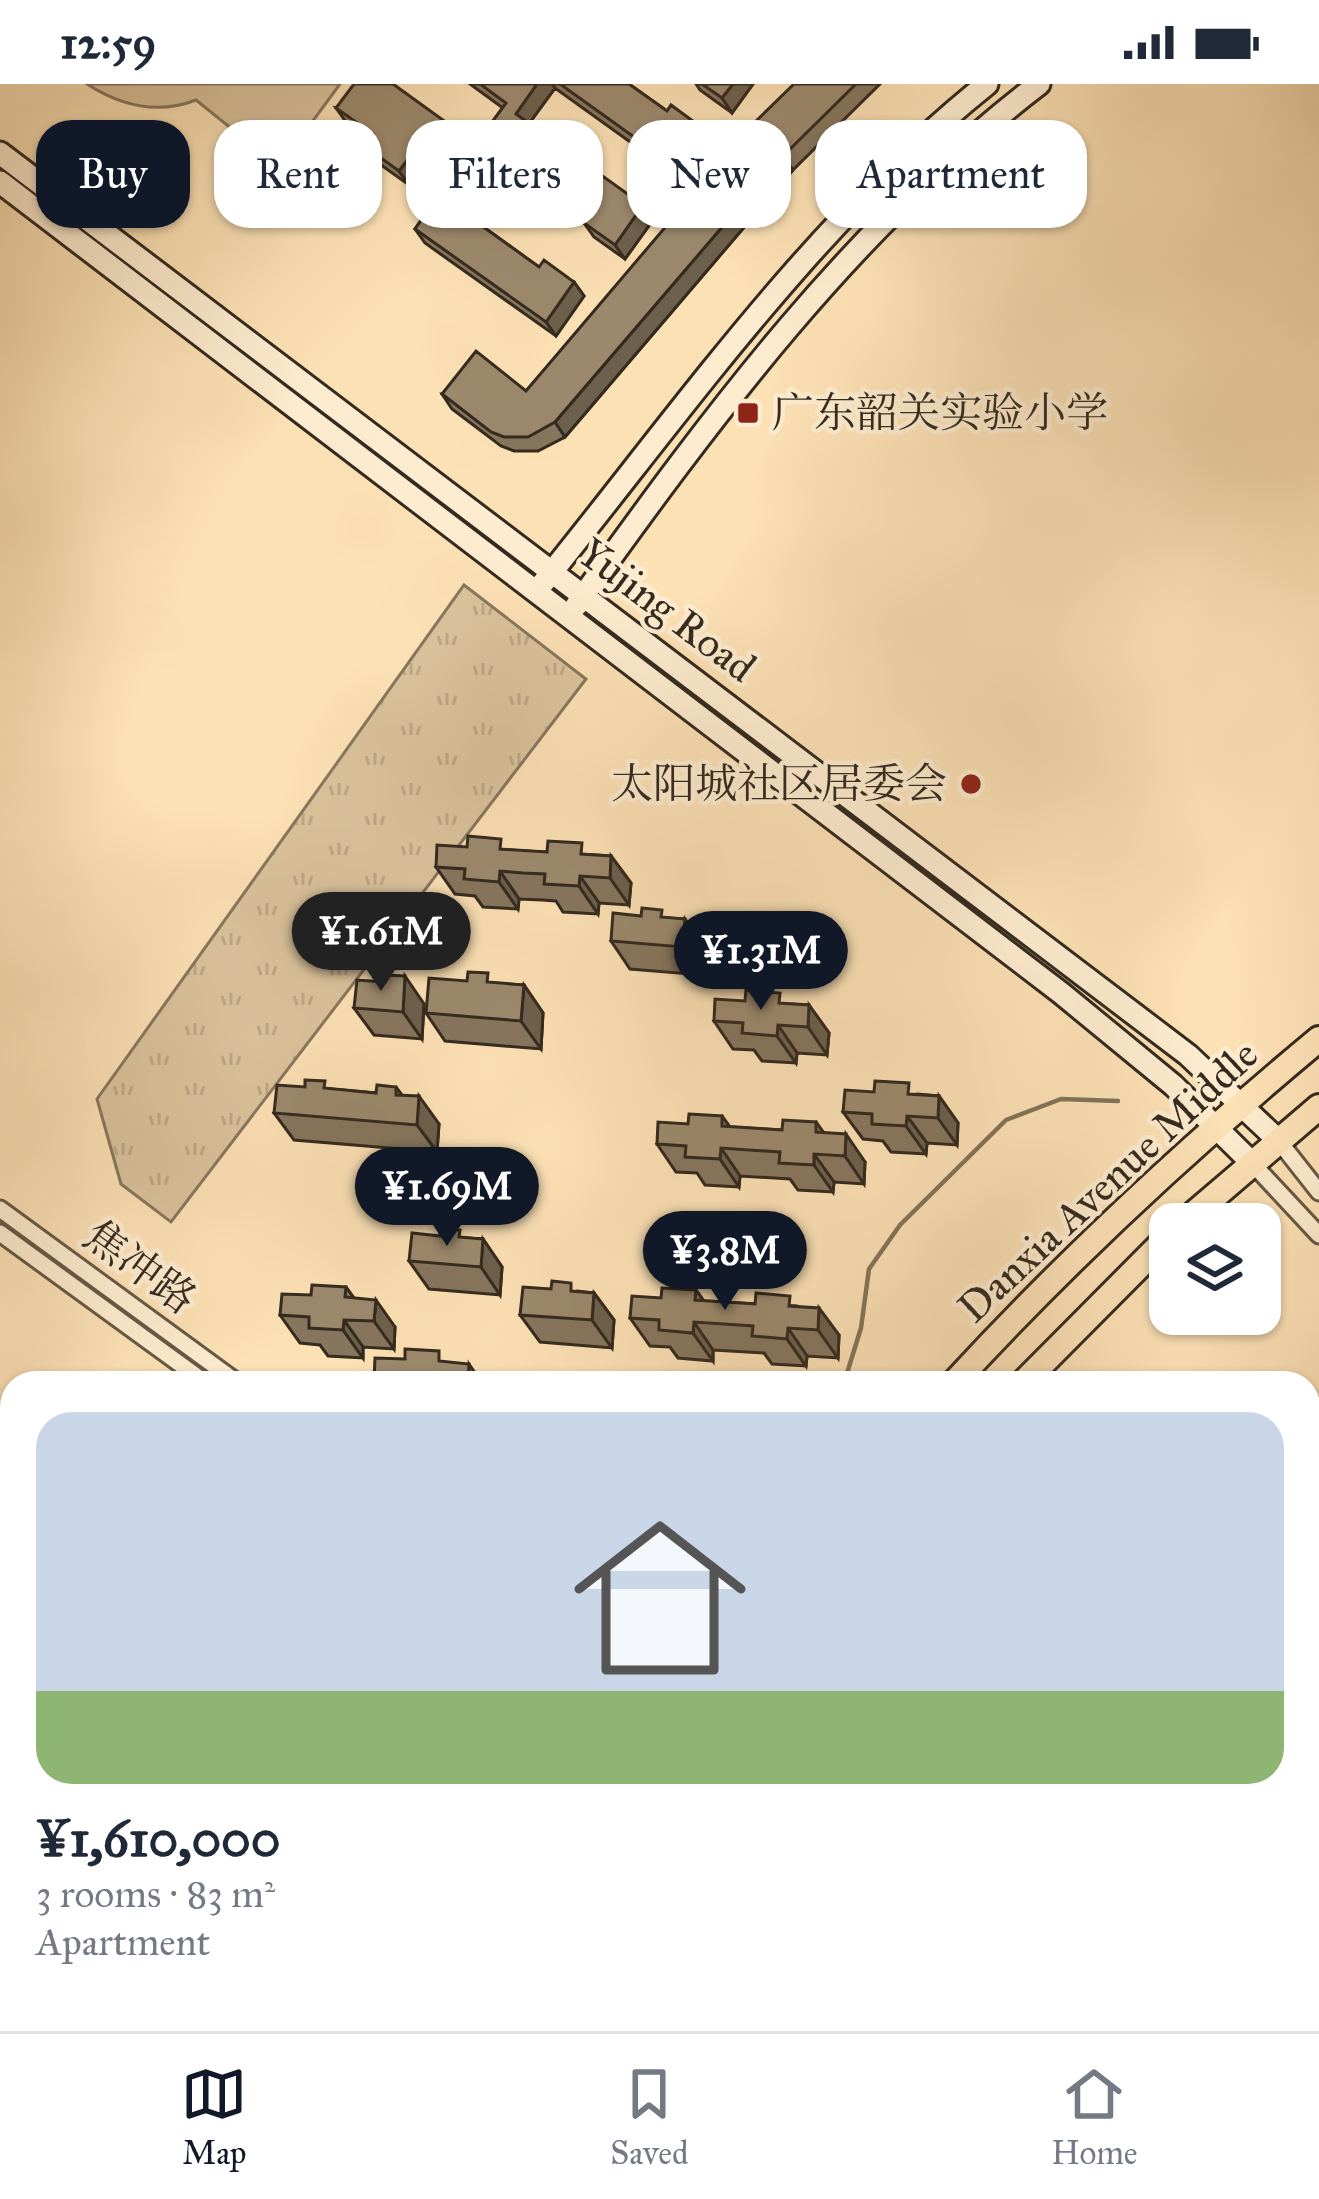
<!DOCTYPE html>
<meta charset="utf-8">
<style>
body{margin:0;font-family:"IM FELL Great Primer","Noto Serif SC",serif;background:#f6f6f7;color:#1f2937;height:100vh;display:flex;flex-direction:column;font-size:45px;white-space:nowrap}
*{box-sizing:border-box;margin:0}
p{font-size:39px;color:#747a83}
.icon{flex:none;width:66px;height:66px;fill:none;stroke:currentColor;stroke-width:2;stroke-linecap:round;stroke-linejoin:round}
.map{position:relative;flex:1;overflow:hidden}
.side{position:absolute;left:0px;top:1287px;width:1320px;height:660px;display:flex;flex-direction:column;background:#fff;border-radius:36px 36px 0 0;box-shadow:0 3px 9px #0004}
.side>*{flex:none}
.guide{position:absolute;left:36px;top:36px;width:1248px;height:108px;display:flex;gap:24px}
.tools{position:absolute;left:1149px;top:1119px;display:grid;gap:24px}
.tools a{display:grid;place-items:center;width:132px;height:132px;border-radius:24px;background:#fff;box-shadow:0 3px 9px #0004;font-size:60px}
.price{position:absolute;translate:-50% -102px;padding:0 27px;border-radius:42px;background:#111827;color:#fff;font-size:39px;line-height:78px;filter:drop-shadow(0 3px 6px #0008)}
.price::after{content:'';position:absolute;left:50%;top:72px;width:36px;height:27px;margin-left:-18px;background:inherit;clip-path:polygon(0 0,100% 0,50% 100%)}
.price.active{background:#222;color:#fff}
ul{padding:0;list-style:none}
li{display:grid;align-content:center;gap:24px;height:636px;padding:0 36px}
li+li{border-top:3px solid #e0e1e3}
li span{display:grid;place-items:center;height:372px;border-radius:36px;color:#555}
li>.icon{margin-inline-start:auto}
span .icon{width:216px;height:216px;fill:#fffc;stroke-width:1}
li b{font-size:51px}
.pill{padding:0 42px;border-radius:36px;background:#fff;box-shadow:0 3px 9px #0004;font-size:42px;line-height:108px}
.pill.active{background:#111827;color:#fff}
.status{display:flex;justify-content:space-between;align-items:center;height:84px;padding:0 60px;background:#fff;direction:ltr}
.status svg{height:33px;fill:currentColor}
.dock{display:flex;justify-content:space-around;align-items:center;height:168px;border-top:3px solid #e0e1e3;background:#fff;font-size:33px;color:#747a83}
.dock a{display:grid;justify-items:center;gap:6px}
.dock .active{color:#111827}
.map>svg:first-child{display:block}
.grass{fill:url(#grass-tufts);stroke:#87765e;stroke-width:3}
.green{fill:#dac29c;stroke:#87765e;stroke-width:3}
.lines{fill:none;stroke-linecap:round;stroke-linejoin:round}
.stream{stroke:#83735a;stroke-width:4.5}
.street-casing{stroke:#665844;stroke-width:21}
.secondary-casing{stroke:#342a1f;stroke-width:27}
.primary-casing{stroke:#342a1f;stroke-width:30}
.street{stroke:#fdeccf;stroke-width:15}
.secondary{stroke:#fdeccf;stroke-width:21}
.primary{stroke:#fce1b5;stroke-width:24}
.wall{fill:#86765e;stroke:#342a1f;stroke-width:3}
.shaded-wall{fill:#6d604c;stroke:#342a1f;stroke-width:3}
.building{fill:#9c896d;stroke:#342a1f;stroke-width:3}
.poi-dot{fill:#8f2418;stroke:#fdeccf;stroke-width:4.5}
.labels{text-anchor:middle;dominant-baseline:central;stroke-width:9;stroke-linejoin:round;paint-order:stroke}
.poi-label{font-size:42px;fill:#342a1f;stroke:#fdeccf;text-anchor:start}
.street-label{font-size:42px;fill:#342a1f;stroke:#fdeccf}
</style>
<div class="status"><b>12:59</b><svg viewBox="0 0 49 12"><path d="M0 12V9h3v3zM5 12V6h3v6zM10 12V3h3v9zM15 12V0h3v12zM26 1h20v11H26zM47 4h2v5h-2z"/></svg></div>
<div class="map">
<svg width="1319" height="1947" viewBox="0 0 1319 1947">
<defs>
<pattern id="grass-tufts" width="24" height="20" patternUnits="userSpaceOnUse" patternTransform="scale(3)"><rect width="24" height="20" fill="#dac29c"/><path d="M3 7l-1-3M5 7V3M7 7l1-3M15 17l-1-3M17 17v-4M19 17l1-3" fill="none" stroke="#bca786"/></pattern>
</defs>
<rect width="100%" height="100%" fill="#fce1b5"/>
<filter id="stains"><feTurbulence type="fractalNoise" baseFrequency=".00167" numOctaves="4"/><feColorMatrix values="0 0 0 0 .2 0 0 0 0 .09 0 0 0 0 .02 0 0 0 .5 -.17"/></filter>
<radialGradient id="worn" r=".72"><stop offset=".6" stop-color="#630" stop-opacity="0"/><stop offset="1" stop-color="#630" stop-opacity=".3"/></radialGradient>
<!-- grass -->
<path class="grass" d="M464,501L586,595L171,1138L121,1100L97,1015Z"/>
<!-- green -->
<path class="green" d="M87,0H340L279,83L196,16C157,31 121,22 87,0Z"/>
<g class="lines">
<!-- stream -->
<path class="stream" d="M844,1299L861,1244L869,1185L900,1141L1006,1036L1061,1015L1118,1017
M367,1947L375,1935"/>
<!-- street casing -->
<g class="street-casing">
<path id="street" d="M1278,1056L1319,1108
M1251,1078L1319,1151
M0,1125L238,1299
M0,1149L206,1299"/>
</g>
<!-- secondary casing -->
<g class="secondary-casing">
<path id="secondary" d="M0,69L1188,971L1278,1056
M0,98L1061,909L1173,1001L1251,1078
M543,499C684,325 811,141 987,0
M576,522C712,332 852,143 1039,0"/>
</g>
<!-- primary casing -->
<g class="primary-casing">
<path id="primary" d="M1182,1140L1319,1023
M954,1299C1068,1175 1189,1063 1319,955
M1023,1299L1170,1151
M450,1947L458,1935
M507,1947L515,1935"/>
</g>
<!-- street -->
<use href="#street" class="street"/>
<!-- secondary -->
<use href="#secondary" class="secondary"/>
<!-- primary -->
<use href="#primary" class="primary"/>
</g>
<!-- wall -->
<path class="wall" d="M470,0H629L667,27L701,43L711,57L683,96L555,4L529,39L653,136L625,175L594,153L584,139L586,137L502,77L464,129L539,183L574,198L584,212L556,252L425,159L415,145L442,107L418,89L409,101L374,76L364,62L370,55L346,38L336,24L476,60L503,24Z
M696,0H753L732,29L700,6Z
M794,0H880L793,86L565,353L538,367H514L501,362L452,325L442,310L526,307Z
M509,766L611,772L631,799L629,821L599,819L598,830L563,828L556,817L542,816L519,815L518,825L483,823L475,812L455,810L436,783Z
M667,834L685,835L704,863L702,891L630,885L611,857Z
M494,899L524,901L543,929L541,965L445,957L426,929Z
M424,920L422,955L374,951L354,924Z
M787,920L809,921L829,949L827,971L797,969L796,979L762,977L754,966L733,965L714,937Z
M396,1003L402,1011L439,1040L437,1068L294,1056L274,1029L331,1005L376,1009Z
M917,1010L939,1012L958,1039L957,1061L927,1059L926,1070L891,1068L883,1057L863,1055L843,1028Z
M722,1032L730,1043L782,1046L816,1038L824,1049L865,1078L864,1100L834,1098L833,1108L798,1106L790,1095L740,1092L739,1103L705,1101L697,1089L676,1088L657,1060Z
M466,1154L483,1155L502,1183L500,1211L429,1205L409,1177Z
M346,1203L354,1214L395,1243L394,1265L363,1263V1274L328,1272L320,1261L300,1259L280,1231L311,1211Z
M696,1206L704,1217L797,1222L839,1251L838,1274L807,1272L806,1282L772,1280L764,1269L713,1266V1277L678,1274L670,1263L650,1262L630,1234L661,1214Z
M577,1207L594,1209L614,1236L612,1264L540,1258L520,1231Z
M0,1405L12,1406V1476L0,1475Z
M0,1561L7,1571L12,1572V1631L0,1630Z
M1308,1845L1319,1846V1899L1308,1898Z
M628,1935H680L671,1947H636Z
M801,1935H910L916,1943L914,1947H839Z"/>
<!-- shaded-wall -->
<path class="shaded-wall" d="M537,0H552L555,4L526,44L516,30Z
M733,0H753L732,29L722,14Z
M701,43L711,57L683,96L673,81Z
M492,63L502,77L460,133L450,119Z
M783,72L793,86L565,353L555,338Z
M408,75L418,89L409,101L399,87Z
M643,121L653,136L625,175L615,161Z
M574,198L584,212L556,252L546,238Z
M611,772L631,799L629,821L610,794Z
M500,787L519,815L518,825L499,798Z
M580,792L599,819L598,830L579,802Z
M685,835L704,863L702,891L682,863Z
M405,892L424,920L422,955L403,928Z
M524,901L543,929L541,965L521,937Z
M809,921L829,949L827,971L808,943Z
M778,941L797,969L796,979L777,952Z
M419,1012L439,1040L437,1068L417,1041Z
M939,1012L958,1039L957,1061L938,1034Z
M907,1032L927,1059L926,1070L906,1042Z
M846,1050L865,1078L864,1100L845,1072Z
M721,1064L740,1092L739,1103L720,1075Z
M814,1070L834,1098L833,1108L814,1081Z
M483,1155L502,1183L500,1211L481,1183Z
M594,1209L614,1236L612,1264L592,1236Z
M376,1216L395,1243L394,1265L374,1237Z
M819,1224L839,1251L838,1274L818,1246Z
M344,1236L363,1263V1274L343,1246Z
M694,1238L713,1266V1277L693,1249Z
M788,1244L807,1272L806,1282L787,1255Z
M469,1280L482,1299H468Z
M0,1596L12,1613V1625L0,1607Z
M641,1935H680L671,1947H648Z
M890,1935H910L916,1943L914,1947H892L888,1941Z"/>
<!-- building -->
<path class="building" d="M354,0H393L476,60L506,19L480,0H537L516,30L643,121L615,161L584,139L589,133L492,63L450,119L539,183L544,176L574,198L546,238L415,145L445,102L408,75L399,87L364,62L373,50L336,24Z
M560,0H629L667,27L671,21L701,43L673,81Z
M702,0H733L722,14Z
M794,0H856L783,72L555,338L528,353H504L491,348L442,310L476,267L526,307L753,40Z
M468,752L501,755L500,765L547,768L548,757L582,759L581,770L611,772L610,794L580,792L579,802L544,800L545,790L523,789L500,787L499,798L464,795L465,785L436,783L437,761L467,763Z
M642,824L662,826L661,833L685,835L682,863L611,857L613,829L641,832Z
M468,888L488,889L487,898L524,901L521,937L426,929L429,894L467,897Z
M385,891L405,892L403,928L354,924L357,896L385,898Z
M746,906L780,909L779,919L809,921L808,943L778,941L777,952L742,949L743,939L714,937L715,915L745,917Z
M305,996L325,997L324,1004L376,1009L377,1001L396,1003V1011L419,1012L417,1041L274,1029L277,1001L305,1003Z
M875,997L909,999L908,1010L939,1012L938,1034L907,1032L906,1042L872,1040V1030L843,1028L845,1006L874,1008Z
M689,1030L722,1032V1042L782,1046L783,1036L816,1038V1048L846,1050L845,1072L814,1070V1081L779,1079L780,1068L721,1064L720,1075L685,1073L686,1062L657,1060L658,1038L688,1040Z
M440,1144L460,1146L459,1153L483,1155L481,1183L409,1177L412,1149L440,1152Z
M552,1197L571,1199V1207L594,1209L592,1236L520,1231L523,1203L551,1205Z
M312,1201L346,1203L345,1213L376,1216L374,1237L344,1236L343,1246L309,1244V1233L280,1231L282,1210L311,1211Z
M662,1204L696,1206L695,1216L755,1220L756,1209L790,1212L789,1222L819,1224L818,1246L788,1244L787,1255L752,1252L753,1242L694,1238L693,1249L659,1246V1236L630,1234L632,1212L661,1214Z
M405,1265L439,1267V1277L469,1280L468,1299H402V1297L374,1296L375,1274L405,1275Z
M0,1405L12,1406V1439L10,1449L0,1448Z
M0,1571L12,1572V1594L0,1593Z
M1308,1845L1319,1846V1874L1308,1873Z
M869,1935H890L888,1941Z
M929,1935H1031L1053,1938V1935H1077L1076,1941L1090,1942L1089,1947H927Z
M1178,1943L1201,1946V1947H1178Z"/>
<!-- markers -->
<g class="poi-dot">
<rect x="736" y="317" width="24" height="24" rx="6"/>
<circle cx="971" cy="700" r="12"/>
</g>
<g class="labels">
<!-- poi labels -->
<g class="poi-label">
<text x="772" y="329">广东韶关实验小学</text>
<text x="947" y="700" text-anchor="end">太阳城社区居委会</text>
</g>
<!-- street labels -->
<g class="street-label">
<text transform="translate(667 526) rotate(37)">Yujing Road</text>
<text transform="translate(1108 1097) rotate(-43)">Danxia Avenue Middle</text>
<text transform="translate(140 1183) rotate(36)">焦冲路</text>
</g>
</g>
<rect width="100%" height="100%" filter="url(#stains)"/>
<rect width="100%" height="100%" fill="url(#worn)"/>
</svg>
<div class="tools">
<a><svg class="icon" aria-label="layers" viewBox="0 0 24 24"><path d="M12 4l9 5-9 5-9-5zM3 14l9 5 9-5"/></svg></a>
</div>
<b class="price active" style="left:381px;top:910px">¥1.61M</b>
<b class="price" style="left:761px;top:929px">¥1.31M</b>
<b class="price" style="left:447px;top:1165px">¥1.69M</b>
<b class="price" style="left:725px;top:1229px">¥3.8M</b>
<div class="guide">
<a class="pill active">Buy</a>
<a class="pill">Rent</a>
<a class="pill">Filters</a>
<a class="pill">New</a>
<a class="pill">Apartment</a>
</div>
<section class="side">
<ul>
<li><span style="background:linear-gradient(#c9d6e8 75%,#8fb573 0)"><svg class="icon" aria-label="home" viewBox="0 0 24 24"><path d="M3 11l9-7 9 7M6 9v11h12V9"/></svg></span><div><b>¥1,610,000</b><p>3 rooms · 83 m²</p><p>Apartment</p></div></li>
</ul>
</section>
</div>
<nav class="dock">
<a class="active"><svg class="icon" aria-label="map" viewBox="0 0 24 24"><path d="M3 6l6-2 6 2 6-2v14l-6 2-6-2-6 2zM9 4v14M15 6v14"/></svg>Map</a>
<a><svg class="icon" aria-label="saved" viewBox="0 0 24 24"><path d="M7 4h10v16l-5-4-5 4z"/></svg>Saved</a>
<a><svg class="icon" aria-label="home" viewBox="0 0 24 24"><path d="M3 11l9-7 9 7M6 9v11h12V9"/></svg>Home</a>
</nav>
